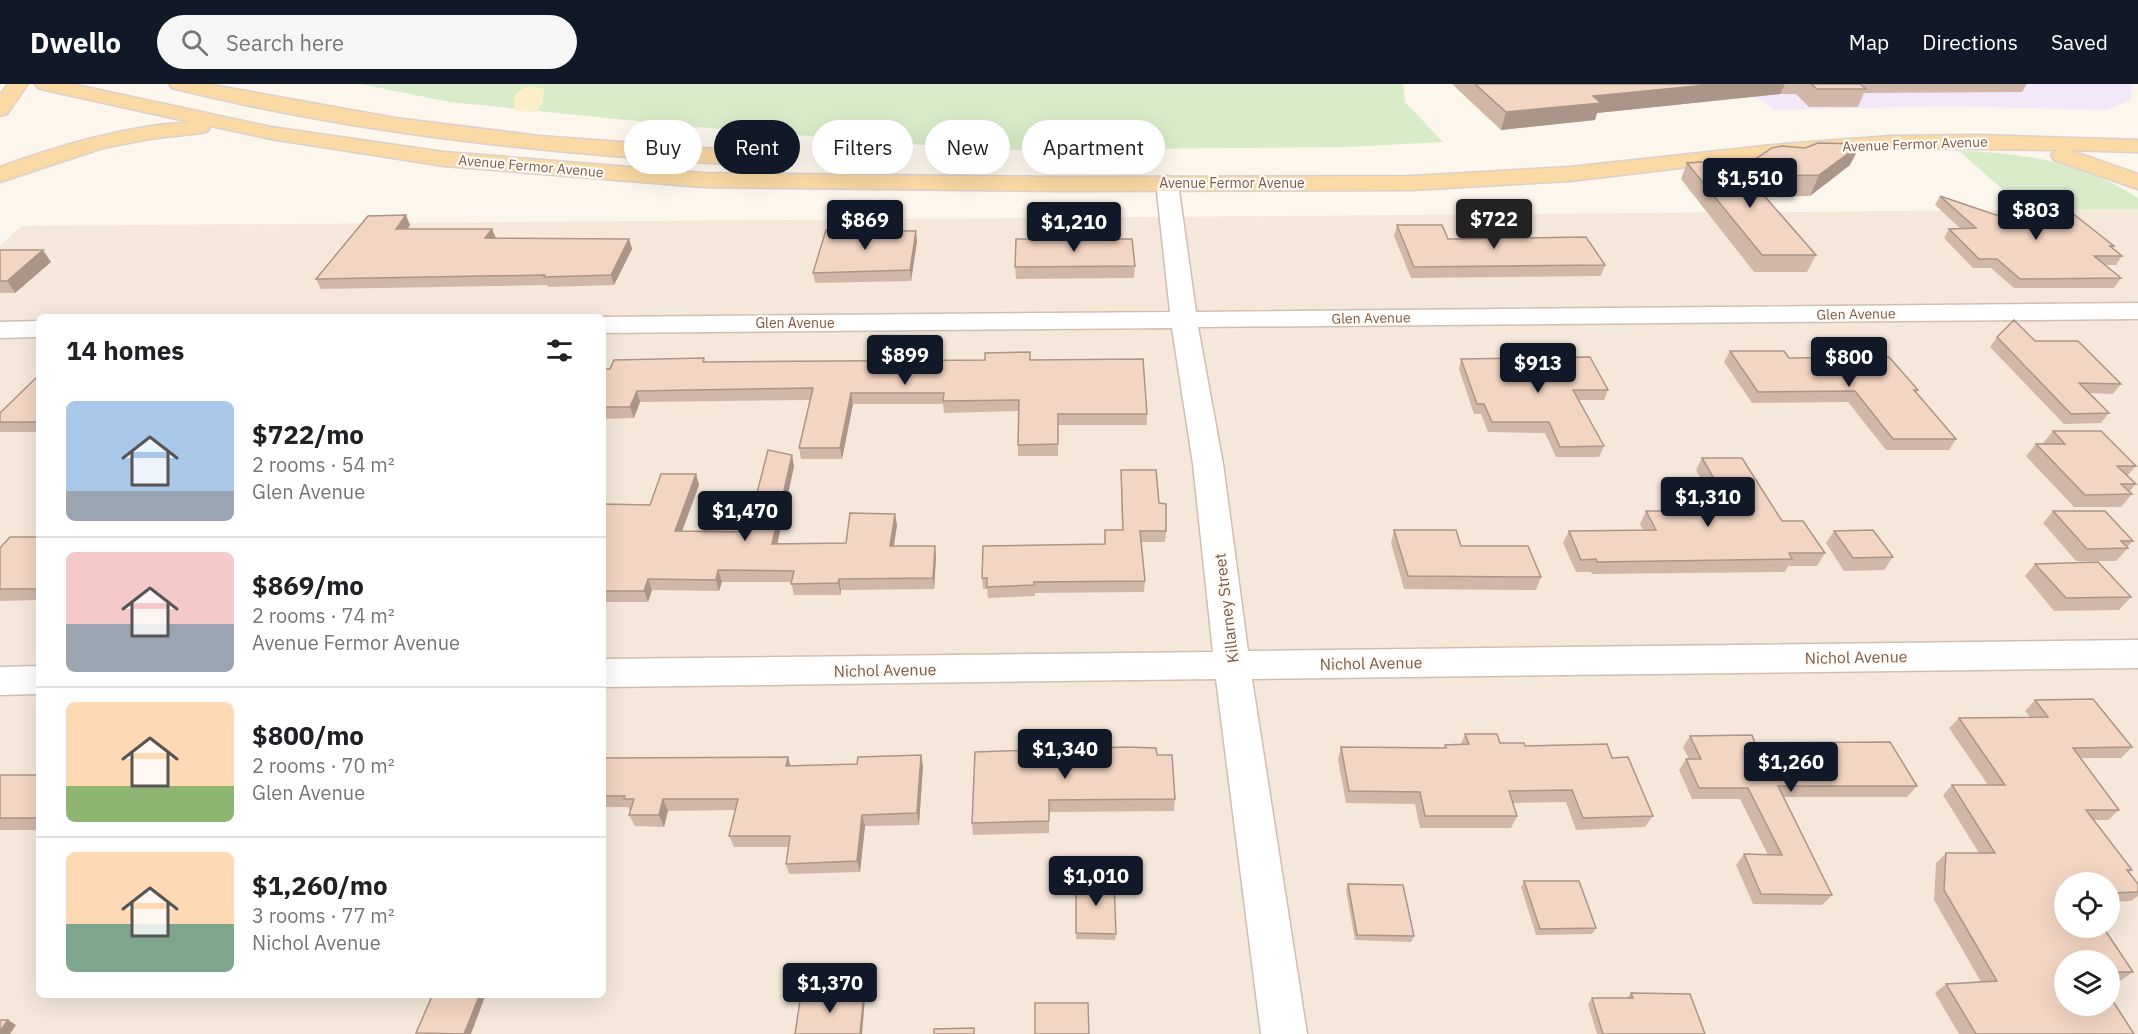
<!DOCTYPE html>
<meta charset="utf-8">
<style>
body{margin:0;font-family:"IBM Plex Sans",sans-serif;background:#f6f6f6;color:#202124;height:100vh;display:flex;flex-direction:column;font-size:22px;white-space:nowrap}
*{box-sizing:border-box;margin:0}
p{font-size:20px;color:#757577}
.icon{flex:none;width:33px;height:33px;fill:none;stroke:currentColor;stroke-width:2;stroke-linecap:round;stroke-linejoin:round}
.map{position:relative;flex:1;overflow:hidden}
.details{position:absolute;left:36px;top:230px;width:570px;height:684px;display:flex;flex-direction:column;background:#fff;border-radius:9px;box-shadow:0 6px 24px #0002}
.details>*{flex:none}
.banner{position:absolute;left:624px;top:36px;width:570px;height:54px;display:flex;gap:12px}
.controls{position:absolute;left:2054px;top:788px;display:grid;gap:12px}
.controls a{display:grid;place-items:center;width:66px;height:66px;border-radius:50%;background:#fff;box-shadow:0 6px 24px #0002;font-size:30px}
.price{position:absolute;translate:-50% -51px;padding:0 14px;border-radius:6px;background:#111827;color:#fff;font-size:20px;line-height:39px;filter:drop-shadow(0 2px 3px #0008)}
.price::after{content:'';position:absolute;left:50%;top:36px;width:18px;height:14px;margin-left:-9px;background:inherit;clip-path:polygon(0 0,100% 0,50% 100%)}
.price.selected{background:#222;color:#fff}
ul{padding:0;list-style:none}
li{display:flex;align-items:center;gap:18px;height:150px;padding:0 30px}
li+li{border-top:2px solid #e0e0e0}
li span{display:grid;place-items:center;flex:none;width:168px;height:120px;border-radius:9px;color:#555}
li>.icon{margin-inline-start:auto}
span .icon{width:72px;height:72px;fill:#fffc;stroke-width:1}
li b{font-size:26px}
h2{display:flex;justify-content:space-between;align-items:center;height:72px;padding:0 30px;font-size:26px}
.pill{padding:0 21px;border-radius:27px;background:#fff;box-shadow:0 6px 24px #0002;font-size:21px;line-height:54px}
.pill.selected{background:#111827;color:#fff}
header{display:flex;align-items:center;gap:36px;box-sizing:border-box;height:84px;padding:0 30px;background:#111827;color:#fff}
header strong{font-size:28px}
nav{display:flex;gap:33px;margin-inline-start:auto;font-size:21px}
.search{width:420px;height:54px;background:#f6f6f6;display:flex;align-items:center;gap:15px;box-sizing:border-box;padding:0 21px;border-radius:33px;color:#757577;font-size:22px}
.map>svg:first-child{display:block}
.residential{fill:#f5e8da;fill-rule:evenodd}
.education{fill:#f3e8fa}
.green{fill:#d8ecc9}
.sand{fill:#fcefc7}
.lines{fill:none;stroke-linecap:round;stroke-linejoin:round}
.minor-casing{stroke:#d1beb0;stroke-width:3}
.major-casing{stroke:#dad1cd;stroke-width:3}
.minor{fill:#fff;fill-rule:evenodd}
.major{fill:#fbd9a5;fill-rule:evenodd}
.wall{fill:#d1b7a8}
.shaded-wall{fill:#aa9588}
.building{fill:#f3d5c3;stroke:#aa9588;stroke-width:1.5}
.labels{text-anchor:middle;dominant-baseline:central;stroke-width:4.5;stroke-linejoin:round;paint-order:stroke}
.far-street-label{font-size:14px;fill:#7a5c4d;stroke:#fffaf3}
.street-label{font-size:16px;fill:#7a5c4d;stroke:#fffaf3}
</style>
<header>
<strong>Dwello</strong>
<div class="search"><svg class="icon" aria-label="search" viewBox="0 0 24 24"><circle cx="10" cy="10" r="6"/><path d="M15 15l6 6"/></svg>Search here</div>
<nav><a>Map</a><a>Directions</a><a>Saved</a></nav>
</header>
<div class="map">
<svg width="2138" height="950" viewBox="0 0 2138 950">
<rect width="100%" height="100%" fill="#fdf6ec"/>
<!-- residential -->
<path class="residential" d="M2138,125V950H0V162L21,142ZM39,232H603V910H39ZM2064,798H2109V843H2064ZM2064,876H2109V921H2064Z"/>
<!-- education -->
<path class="education" d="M1736,0H2132L2131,16L2106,26L1947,22L1775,26Z"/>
<!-- green -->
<path class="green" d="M360,0H1403L1405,18L1443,58L1347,63L987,66L695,43L450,18Z
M1959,67C2023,68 2084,79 2138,114V125L2011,126L2009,111Z"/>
<!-- sand -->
<path class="sand" d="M529,2L544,5L543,18L536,28L516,27C511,13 515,7 529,2Z"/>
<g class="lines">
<!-- minor casing -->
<g class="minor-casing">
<path id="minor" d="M1167,92L1175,94L1178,99L1196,228L2138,219V235L1198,243L1223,380L1248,567L2138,556V584L1252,595L1307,950H1261L1216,595L603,603V575L1213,568L1193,380L1172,244L603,249V233L1170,228L1156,99L1159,94Z
M39,237V253L0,254V238Z
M39,582V610L0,611V583Z"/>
</g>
<!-- major casing -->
<g class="major-casing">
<path id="major" d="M8,0H28L7,30L0,32V11Z
M35,0H72L271,43L444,68L703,89L1058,93L1412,92L1570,83L1773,61L1891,52L1978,51L2138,56V68L2069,66L2138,90V105L2054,76L2051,71L2057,66L1891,64L1773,73L1570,97L1412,106L1058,107L703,103L444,82L271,55L211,42L208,47L201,49L149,55L103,64L0,98V83C61,61 125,42 190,38L45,6L38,4Z
M169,0H207L395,34L539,52L758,68L766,70L769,75L766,80L758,82C562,71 363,52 172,4Z"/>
</g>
<!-- minor -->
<use href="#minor" class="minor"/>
<!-- major -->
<use href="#major" class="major"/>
</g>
<!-- wall -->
<path class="wall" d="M1452,0H2027L2022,8L1864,9L1858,23H1809L1796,10H1780L1597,29L1595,36L1501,46Z
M1757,74L1850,81L1810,112L1764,113L1816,171L1807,188H1754L1681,95L1687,79L1748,94Z
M1940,112L1996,131H2003L1999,127L2004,118L2114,162L2112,164L2122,172L2116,181H2105L2121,194L2114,204H2014L1991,184H1973L1944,154L1949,145H1961L1935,121Z
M410,141L407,145L495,154L629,155L632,165L614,201L548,203L547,201L321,205L316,195Z
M1397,141L1448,155L1605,181L1601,192L1411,194L1394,152Z
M917,157L911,197L815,199L813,189Z
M0,166L51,178L15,209H0Z
M1135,182L1134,194L1016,195L1015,183Z
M1997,253L2035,257L2121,300L2113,310L2090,309L2109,329L2101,339L2064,340L1990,263Z
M1730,267L1789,274L1918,306L1916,309L1956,355L1949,366H1886L1848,318L1752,319L1724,278Z
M704,274L705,278L1030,276L1147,330V341H1058V372H1018V327L944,329L943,320H853L842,375H801L799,364L810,316L640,318L634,334L603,335V285H610Z
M1461,275L1608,306L1604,316H1579L1604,362L1599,373H1556L1545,349L1488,348L1481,330H1474L1459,285Z
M39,291V348H0V329Z
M2053,347L2136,382L2127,392L2136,400L2129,408L2132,410L2121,423H2074L2026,372L2036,360L2043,359Z
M1702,374L1825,469L1817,482H1788L1785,488L1592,490L1591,488H1576L1563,459L1569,447L1643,446L1640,440L1646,427H1685L1689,419H1714L1696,386Z
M794,382L777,459H846L897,441L894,462L936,473L934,505L841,506V511H794L791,498H722L719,507L652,506L648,518H603V420L650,421L696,390L699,401L682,447L747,448Z
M1121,386L1159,419L1166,447L1165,458H1141L1145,497L1144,508L1035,509V512L988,514L987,505H983L982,494L1104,460L1105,446H1122Z
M2053,427L2133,457L2127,463L2128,464L2116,477H2076L2043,439Z
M1394,446L1461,462L1541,493L1536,506L1404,505L1391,459Z
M1834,447L1893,473L1884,486L1844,487L1826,459Z
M39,453V516L0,517V464Z
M2035,480L2131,513L2119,526L2054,527L2025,492Z
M2035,616L2132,663L2121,674H2081L2119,726L2108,736H2094L2132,786L2129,788L2138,800V812L2131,817L2109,818V798H2064L2133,888L2120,897H2109V876H2064L2134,950H1959L1935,909L1946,900L1981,898L1934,816L1936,779L1946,769H1979L1943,711L1952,701H1988L1949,644L1959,634L2030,633L2025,627Z
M1465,650L1500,659L1612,674L1653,732L1645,743L1576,746L1566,718L1512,719L1517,732L1511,744H1420L1415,720L1346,719L1338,676L1341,663L1444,664L1445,661L1461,660Z
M1690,652L1755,659L1917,702L1907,713H1784L1832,811L1822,821L1753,820L1736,781L1744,770L1768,771L1740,715H1692L1679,686L1686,675H1689L1683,663Z
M921,671L923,682L919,741L865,742L860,788L789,790L786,780L788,763H734L729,752L735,726L668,727L664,743L635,742L629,731L631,726H630L628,723H603V674L790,682L857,680Z
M1157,671L1175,715L1174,727L1049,728V749L973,751L972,739Z
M0,691H39V746H0Z
M1076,796L1116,850L1115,856L1076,855Z
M1524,797L1596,844L1592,850L1536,851L1521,803Z
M1348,800L1414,852L1411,858L1355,856L1346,806Z
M1631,909L1705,950H1597L1588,920L1592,914H1627Z"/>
<!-- shaded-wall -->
<path class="shaded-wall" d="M1717,0H1785L1780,10L1597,29L1595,36L1501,46L1506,28L1593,12Z
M1861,60L1850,81L1810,112L1819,91Z
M406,131L410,141L400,155L396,145Z
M492,145L496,154H485Z
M916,147L917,157L911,197L910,186Z
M629,155L632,165L614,201L611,191Z
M43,166L51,178L15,209L7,197Z
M637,307L640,318L634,334L630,323Z
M851,309L853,320L842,375L840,364Z
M792,371L794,382L775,471L772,460Z
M696,390L699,401L678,458L675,447Z
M895,430L897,441L892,473L890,462Z
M935,462L936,473L934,505L933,494Z
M718,486L722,498L719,507L716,496Z
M648,495L652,506L648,518L644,507Z
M839,495L841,506V511L838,499Z
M921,671L923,682L919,741L917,729Z
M788,673L791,684L786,682Z
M663,715L668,727L664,743L659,731Z
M862,731L865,742L860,788L857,777Z
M480,910H486L471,950H464Z
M864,910L865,915L862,950H860Z
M8,936L16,941L10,950H0V947Z"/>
<!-- building -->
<path class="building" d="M1475,0H1717L1593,12L1601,19L1506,28Z
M1811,0H1860L1866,5H1817Z
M1818,59L1861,60L1819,91L1772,92L1757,74L1772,64L1782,62L1805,64Z
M1733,76L1816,171H1762L1687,79Z
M1940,112L1996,131H2018L2004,118H2058L2114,162H2110L2122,172H2094L2121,194L2020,195L1997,175H1979L1949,145L1976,144Z
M406,131L396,145H492L485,154L629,155L611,191L544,193L545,191L316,195L368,132Z
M1397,141H1442L1448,155L1586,153L1605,181L1414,183Z
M826,146L916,147L910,186L813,189Z
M1016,155H1132L1135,182L1015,183Z
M0,166H43L7,197H0Z
M2014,236L2035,257H2078L2121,300L2079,299L2109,329L2071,330L1997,253Z
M1730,267H1784L1789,274L1889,273L1918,306H1914L1956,355H1893L1855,307L1758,308Z
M1030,268V276L1143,275L1147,330H1058V360L1018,361L1019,316L943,317L944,309H851L840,364H799L813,304L637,307L630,323H603V285H610L614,276L704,274L703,278L985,276V269Z
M1590,273L1608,306H1573L1604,362L1560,363L1549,338H1492L1484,320H1477L1461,275Z
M39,291V338H0V329Z
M2053,347H2101L2136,382H2117L2136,400H2121L2132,410L2085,411L2036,360H2065Z
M768,366L792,371L772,460L846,459L850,429L895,430L890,462H935L933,494L839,495L838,499L791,500L794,487L718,486L716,496L648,495L644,507H603V489L605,484H603V420L650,421L661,390H696L675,447L747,448Z
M1702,374H1742L1782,437H1803L1825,469H1789L1792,475L1597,478L1596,475L1581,476L1569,447L1656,446L1646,427H1694L1689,419H1728Z
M1121,386H1156L1159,419L1166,420V447H1140L1145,497L1034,498V501L987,503V494H982L983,462L1105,460V446H1123Z
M2053,427H2105L2133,457H2121L2128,464L2087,465Z
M1394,446H1456L1461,462H1528L1541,493L1408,492Z
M1873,446L1893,473L1853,474L1834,447Z
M10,453H39V505H0V464Z
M2098,478L2131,513L2066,514L2035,480Z
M2093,615L2132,663L2073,664L2119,726H2086L2132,786H2127L2138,800V808L2109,809V798H2064V843H2103L2133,888H2109V876H2064V921H2109V911L2134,950H1976L1946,900L1997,897L1944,806L1946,769H1995L1952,701H2005L1959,634L2048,633L2035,616Z
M1465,650H1497L1500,659H1524L1525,662L1607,660L1612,674L1628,673L1653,732L1583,734L1572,706L1509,707L1517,732H1425L1420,708L1349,707L1341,663L1446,664L1445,661L1469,660Z
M1752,651L1755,659L1890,658L1917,702H1778L1832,811L1761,810L1744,770L1782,771L1748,704H1699L1686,675H1701L1690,652Z
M1127,663L1156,664L1157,671H1172L1175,715L1049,716V737L972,739L975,668Z
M921,671L917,729L862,731L857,777L786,780L790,752H729L738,715H663L659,731H629L634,715H624L625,712H603V674L788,673L786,682L857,680L858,673Z
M0,691H39V734H0Z
M1076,796H1114L1116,850L1076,849Z
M1524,797H1579L1596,844L1540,845Z
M1348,800L1403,801L1414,852L1357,851Z
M1631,909L1690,910L1705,950H1603L1592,914H1633Z
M433,910H480L464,950L416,949Z
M801,910H864L860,950H795Z
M1035,919H1088L1089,950H1035Z
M0,936H8L0,947Z
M974,944V950H934V945Z"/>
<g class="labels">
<!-- far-street labels -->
<g class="far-street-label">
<text transform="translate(1915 60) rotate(-2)">Avenue Fermor Avenue</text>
<text transform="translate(531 82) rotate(5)">Avenue Fermor Avenue</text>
<text x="1232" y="99">Avenue Fermor Avenue</text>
<text transform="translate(1856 230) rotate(-1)">Glen Avenue</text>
<text transform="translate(1371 234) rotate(-1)">Glen Avenue</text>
<text x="795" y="239">Glen Avenue</text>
</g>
<!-- street labels -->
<g class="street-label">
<text transform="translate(1226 524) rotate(-97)">Killarney Street</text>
<text transform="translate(1856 573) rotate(-1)">Nichol Avenue</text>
<text transform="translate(1371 579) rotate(-1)">Nichol Avenue</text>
<text transform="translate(885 586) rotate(-1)">Nichol Avenue</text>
</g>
</g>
</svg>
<div class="controls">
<a><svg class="icon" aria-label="locate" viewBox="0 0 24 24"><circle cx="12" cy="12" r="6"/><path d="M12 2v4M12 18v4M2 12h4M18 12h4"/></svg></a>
<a><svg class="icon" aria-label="layers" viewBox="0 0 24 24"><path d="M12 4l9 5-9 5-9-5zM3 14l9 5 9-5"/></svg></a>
</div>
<b class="price" style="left:1750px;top:125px">$1,510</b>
<b class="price" style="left:2036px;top:157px">$803</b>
<b class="price selected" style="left:1494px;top:166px">$722</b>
<b class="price" style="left:865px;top:167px">$869</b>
<b class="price" style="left:1074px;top:169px">$1,210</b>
<b class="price" style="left:905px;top:302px">$899</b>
<b class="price" style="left:1849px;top:304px">$800</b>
<b class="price" style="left:1538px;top:310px">$913</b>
<b class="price" style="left:1708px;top:444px">$1,310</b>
<b class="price" style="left:745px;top:458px">$1,470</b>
<b class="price" style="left:1065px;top:696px">$1,340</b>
<b class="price" style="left:1791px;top:709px">$1,260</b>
<b class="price" style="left:1096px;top:823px">$1,010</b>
<b class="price" style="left:830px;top:930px">$1,370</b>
<div class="banner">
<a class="pill">Buy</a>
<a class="pill selected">Rent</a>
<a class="pill">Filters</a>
<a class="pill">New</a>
<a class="pill">Apartment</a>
</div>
<section class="details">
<h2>14 homes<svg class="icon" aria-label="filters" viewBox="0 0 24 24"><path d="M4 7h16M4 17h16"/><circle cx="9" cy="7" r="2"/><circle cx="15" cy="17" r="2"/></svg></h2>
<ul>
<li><span style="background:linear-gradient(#a9c7e8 75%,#9aa5b1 0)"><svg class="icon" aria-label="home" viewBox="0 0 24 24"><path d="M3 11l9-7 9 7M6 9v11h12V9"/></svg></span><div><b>$722/mo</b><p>2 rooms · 54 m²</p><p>Glen Avenue</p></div></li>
<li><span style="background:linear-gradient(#f6c9c9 60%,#9aa5b1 0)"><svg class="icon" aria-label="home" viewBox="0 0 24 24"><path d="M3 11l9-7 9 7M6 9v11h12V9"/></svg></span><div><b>$869/mo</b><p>2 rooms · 74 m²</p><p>Avenue Fermor Avenue</p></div></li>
<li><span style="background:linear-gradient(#ffd9b3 70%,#8fb573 0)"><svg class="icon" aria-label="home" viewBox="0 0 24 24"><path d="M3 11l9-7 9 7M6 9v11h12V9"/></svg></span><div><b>$800/mo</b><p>2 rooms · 70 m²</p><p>Glen Avenue</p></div></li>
<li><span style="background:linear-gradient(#ffd9b3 60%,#7fa58c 0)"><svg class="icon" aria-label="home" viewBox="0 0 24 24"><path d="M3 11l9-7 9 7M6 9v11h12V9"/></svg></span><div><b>$1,260/mo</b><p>3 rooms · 77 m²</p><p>Nichol Avenue</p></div></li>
</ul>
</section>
</div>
